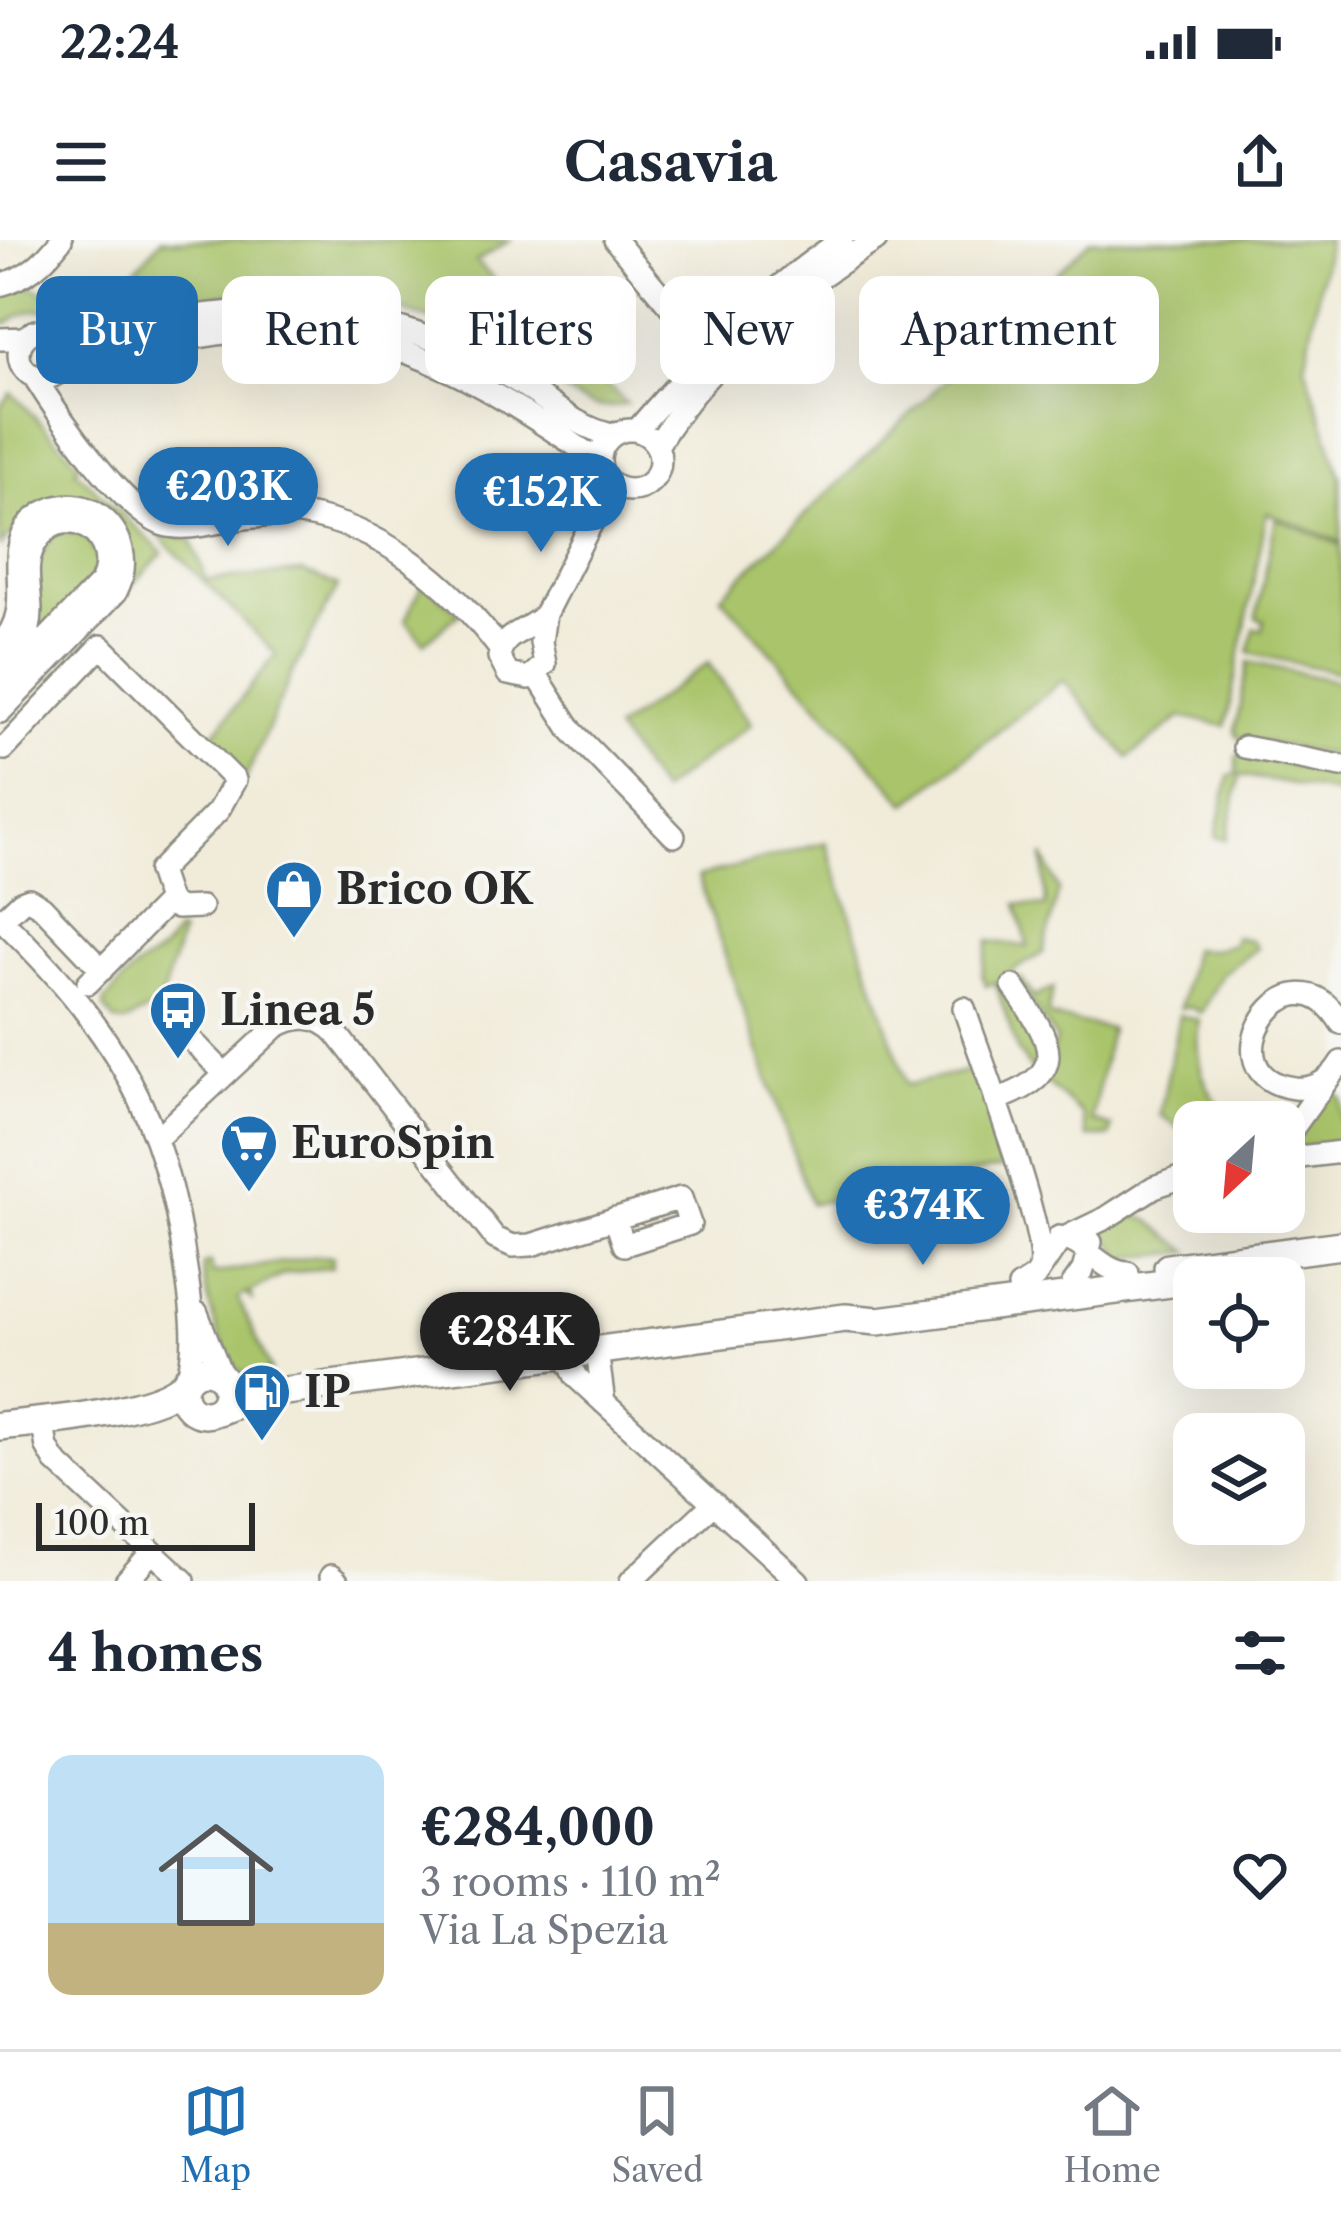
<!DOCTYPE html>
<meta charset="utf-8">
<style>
body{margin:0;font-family:"Libre Caslon Text",serif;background:#f2f2f3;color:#1f2937;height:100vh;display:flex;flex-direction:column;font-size:45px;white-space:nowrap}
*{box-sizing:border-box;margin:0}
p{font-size:39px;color:#747a83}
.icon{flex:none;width:66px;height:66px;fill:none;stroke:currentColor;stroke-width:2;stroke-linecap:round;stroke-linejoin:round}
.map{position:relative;height:1341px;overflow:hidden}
.sheet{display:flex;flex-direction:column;background:#fff;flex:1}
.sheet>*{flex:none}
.top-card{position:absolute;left:36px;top:36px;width:1269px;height:108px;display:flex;gap:24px}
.needle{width:78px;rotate:206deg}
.tools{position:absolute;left:1173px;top:861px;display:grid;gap:24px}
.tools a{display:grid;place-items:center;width:132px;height:132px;border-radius:24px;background:#fff;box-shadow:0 12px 48px #0002;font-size:60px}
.scale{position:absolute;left:36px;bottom:30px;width:219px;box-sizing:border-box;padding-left:12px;border:6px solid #2b2b2b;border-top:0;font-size:33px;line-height:42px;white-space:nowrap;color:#2b2b2b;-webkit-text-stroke:9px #f6f6f2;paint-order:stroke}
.price{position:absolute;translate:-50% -102px;padding:0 27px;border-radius:42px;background:#1f6fb2;color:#fff;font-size:39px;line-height:78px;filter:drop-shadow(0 3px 6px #0008)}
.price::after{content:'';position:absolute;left:50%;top:72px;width:36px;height:27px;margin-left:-18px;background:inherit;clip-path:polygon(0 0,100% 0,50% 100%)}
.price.active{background:#222;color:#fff}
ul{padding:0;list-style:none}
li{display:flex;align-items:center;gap:36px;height:300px;padding:0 48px}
li span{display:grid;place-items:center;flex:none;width:336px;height:240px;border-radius:24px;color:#555}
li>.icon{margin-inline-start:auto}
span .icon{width:144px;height:144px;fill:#fffc;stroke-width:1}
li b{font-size:51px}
h2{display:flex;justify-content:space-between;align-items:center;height:144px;padding:0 48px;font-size:51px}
.tag{padding:0 42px;border-radius:24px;background:#fff;box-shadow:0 12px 48px #0002;font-size:42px;line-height:108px}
.tag.active{background:#1f6fb2;color:#fff}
.status{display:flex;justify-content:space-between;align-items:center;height:84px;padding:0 60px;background:#fff;direction:ltr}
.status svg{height:33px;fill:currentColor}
header{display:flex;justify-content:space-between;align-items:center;height:156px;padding:0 48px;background:#fff;font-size:54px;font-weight:800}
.menu{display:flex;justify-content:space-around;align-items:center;height:168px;border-top:3px solid #e0e1e3;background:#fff;font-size:33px;color:#747a83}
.menu a{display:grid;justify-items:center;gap:6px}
.menu .active{color:#1f6fb2}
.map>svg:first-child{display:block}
.green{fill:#a9c46a;stroke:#6a784a;stroke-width:3}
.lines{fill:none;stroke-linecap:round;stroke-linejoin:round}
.minor-casing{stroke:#8e8c82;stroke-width:26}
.major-casing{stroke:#8e8c82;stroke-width:32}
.minor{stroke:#fff;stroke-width:21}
.major{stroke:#fff;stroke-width:27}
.labels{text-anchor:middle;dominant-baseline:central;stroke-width:9;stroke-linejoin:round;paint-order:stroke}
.poi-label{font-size:42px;font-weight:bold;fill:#2b2b2b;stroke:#f6f6f2;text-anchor:start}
</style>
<div class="status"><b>22:24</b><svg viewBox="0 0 49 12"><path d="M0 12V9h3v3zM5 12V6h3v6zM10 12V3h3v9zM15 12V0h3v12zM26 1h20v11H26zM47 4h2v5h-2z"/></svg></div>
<header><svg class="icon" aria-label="menu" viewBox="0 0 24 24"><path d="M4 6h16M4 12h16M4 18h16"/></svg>Casavia<svg class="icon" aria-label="share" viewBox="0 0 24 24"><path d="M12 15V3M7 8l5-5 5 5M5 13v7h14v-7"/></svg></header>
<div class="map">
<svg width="1341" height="1341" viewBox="0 0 1341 1341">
<rect width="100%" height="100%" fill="#f6f6f2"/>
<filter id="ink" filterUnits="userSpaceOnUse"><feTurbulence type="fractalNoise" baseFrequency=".00833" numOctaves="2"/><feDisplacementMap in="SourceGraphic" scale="24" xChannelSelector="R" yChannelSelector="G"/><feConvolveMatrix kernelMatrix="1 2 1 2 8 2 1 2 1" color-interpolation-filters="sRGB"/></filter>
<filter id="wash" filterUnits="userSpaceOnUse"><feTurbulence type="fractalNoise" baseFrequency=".004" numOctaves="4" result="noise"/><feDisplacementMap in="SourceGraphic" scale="48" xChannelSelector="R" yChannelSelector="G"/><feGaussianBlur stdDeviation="2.7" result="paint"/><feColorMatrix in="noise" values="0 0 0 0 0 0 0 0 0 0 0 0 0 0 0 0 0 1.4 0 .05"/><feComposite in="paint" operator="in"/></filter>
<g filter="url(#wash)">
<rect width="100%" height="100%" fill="#f1ecda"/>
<!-- green -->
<path class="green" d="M161,0H510L476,22L627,164C600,171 587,166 564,150L576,127L536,94L445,52L433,80C403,71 373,60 342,55C272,45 206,57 137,68L121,65L118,56L107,48L111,40L123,44Z
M1091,0H1328L1305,125L1341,237V302L1267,273L1226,486L1181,477L1128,518L1063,440L907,564L721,356Z
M27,44L93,76L99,67L104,70L96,80C59,82 44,55 8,83H0V54Z
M12,153L80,224L75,230L163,313L111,366L127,303L27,278L0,306V166Z
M1276,278L1341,305V433L1249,413L1254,388L1262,390L1264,381L1256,378Z
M84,292L102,327L30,409L37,323L54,293Z
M157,294L191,299L207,340L303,332L338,346L293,431L245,540L206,504L276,414Z
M424,341L459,374L424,403L405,380Z
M1248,422L1341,442L1338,479L1341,517L1238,497L1235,491Z
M708,423L752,484L660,552L615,490Z
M1243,513L1341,536V554L1240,535L1227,599L1216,597L1229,536L1237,533V516Z
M826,602L907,845L978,829L1004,927L811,964L698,637Z
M1043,615L1059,650L1043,713L1001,738L1043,800L1034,833L1018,812L995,742L986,746L982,735L989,701L1028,707L1017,664L1046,667Z
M176,691L181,694L160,764L124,783L115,781L104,768L105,761C114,751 123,740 133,731C153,715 162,717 176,691Z
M1235,697L1251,700L1257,708L1222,734L1201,773L1190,767L1180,768L1192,709L1213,710L1233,704Z
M1021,738L1034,757L1053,748L1048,773L1051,777L1110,789L1092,881L1112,887L1110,897H1087L1082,874L1042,839L1056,799L1017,741Z
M1179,775L1199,780C1193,820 1204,855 1235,882H1194V917L1183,891L1160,875Z
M1332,849L1341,858V902L1293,908L1291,905Z
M1129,974L1149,980L1190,1012L1123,1018L1103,991Z
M317,1016L333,1017L332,1027L284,1034L250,1053L252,1059L246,1054L238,1058L271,1131C263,1132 251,1135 242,1132C222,1124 202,1043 203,1025L210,1022L213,1034Z"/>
</g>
<g filter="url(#ink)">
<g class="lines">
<!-- minor casing -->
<g class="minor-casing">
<path id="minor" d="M615,0L699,101L713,106
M0,45C28,37 44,22 61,0
M19 114a24 24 0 1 1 48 0a24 24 0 1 1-48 0Z
M61,98C100,108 148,83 187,77C249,68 311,69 372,81C426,92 478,118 524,146C554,165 577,187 612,195
M0,99L25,98
M63,126C138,110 212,88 290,89C407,91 506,159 599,221
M33,135C57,173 123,272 164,285C192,293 226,278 255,277C269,276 286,272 300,274C383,286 451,345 500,409
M600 220a30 30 0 1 1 60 0a30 30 0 1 1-60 0Z
M637,190C698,119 764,51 842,0
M657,206C708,121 792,52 876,0
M545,374C529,392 503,391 499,417L508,434L529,438L545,424L541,402L545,374L592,282L606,238
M0,405C39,365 0,318 31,282C79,236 146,294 116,352L0,472
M0,427C61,382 7,338 40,297C70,261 122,299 101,342L0,448
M536,434L572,491L674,596
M1244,507L1341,526
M0,508L4,509L101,406L235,540L218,571L159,631L169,661L88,743
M169,661L177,668L201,667
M0,678C112,786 165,873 186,1029C191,1063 198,1106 187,1139
M2,680L21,662L29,659L42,667L102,730
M964,768C979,814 1048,993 1040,1028
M166,774L225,834
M1341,783C1288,695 1202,837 1294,848C1315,850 1331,839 1341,822
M995,860C1076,833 1049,799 1013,746
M157,898L276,787C298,774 318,775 336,793L495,998L513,1006L531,1005L681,958L690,984L624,1005L615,978
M1284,901L1329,838
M1284,919L1341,912
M1059,997C1087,1002 1099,1031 1128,1033
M1073,1044L1083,1030L1091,1002
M1019,1047L1035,1037L1060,1000L1106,978L1154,947L1194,933
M197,1073L223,1139
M597,1111L604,1163
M565,1115L576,1137L798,1341
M42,1181L47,1207L55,1221L184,1341
M331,1336L337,1341
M126,1341L152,1312
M631,1341L714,1263"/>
</g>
<!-- major casing -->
<g class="major-casing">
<path id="major" d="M1168,1028L1341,1005
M183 1152a22 22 0 1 1 44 0a22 22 0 1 1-44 0Z
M218,1171L262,1154L845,1078L878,1081L1194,1040
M0,1186C44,1181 156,1173 185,1143"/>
</g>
<!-- minor -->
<use href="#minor" class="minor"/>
<!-- major -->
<use href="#major" class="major"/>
</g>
</g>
<!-- icons -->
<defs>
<g id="shop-pin" transform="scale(3)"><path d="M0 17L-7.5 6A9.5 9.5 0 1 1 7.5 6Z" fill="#1f6fb2" stroke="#f6f6f2"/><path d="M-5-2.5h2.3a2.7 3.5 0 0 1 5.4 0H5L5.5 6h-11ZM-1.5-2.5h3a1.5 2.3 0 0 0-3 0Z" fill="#fff"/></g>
<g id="bus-pin" transform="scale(3)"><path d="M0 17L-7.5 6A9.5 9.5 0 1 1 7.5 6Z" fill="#1f6fb2" stroke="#f6f6f2"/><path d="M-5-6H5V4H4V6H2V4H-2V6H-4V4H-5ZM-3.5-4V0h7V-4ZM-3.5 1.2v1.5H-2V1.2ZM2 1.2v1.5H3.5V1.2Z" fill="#fff"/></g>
<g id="supermarket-pin" transform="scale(3)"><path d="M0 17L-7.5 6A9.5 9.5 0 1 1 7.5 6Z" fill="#1f6fb2" stroke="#f6f6f2"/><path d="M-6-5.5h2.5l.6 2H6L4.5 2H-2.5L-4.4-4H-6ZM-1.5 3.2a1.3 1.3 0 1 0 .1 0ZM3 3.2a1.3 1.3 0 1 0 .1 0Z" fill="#fff"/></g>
<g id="fuel-pin" transform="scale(3)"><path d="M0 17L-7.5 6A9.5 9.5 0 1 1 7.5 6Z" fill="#1f6fb2" stroke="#f6f6f2"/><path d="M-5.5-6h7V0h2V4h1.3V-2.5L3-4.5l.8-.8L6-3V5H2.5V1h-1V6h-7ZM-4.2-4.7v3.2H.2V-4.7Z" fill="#fff"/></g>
</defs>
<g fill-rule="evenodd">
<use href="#shop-pin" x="294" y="649"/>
<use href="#bus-pin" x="178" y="770"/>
<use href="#supermarket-pin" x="249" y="903"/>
<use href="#fuel-pin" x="262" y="1152"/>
</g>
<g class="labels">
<!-- poi labels -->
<g class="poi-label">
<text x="336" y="649">Brico OK</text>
<text x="220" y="770">Linea 5</text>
<text x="291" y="903">EuroSpin</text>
<text x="304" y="1152">IP</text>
</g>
</g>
</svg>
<div class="tools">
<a><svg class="needle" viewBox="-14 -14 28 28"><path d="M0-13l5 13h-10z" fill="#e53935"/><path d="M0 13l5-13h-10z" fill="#747a83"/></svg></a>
<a><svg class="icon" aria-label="locate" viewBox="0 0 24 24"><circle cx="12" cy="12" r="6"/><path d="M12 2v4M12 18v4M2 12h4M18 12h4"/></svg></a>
<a><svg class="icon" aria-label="layers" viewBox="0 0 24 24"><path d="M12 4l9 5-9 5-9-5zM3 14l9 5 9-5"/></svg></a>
</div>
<div class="scale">100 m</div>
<b class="price" style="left:228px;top:309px">€203K</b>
<b class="price" style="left:541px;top:315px">€152K</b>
<b class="price" style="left:923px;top:1028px">€374K</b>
<b class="price active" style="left:510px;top:1154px">€284K</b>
<div class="top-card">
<a class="tag active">Buy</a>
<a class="tag">Rent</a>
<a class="tag">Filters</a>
<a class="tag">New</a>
<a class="tag">Apartment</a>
</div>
</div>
<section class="sheet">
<h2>4 homes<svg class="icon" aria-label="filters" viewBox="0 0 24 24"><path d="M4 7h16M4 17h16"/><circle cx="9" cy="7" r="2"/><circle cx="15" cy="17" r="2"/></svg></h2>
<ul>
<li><span style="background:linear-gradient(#bfe0f5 70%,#c2b280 0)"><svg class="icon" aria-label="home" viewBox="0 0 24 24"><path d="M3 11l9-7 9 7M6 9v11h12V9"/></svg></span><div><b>€284,000</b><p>3 rooms · 110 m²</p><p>Via La Spezia</p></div><svg class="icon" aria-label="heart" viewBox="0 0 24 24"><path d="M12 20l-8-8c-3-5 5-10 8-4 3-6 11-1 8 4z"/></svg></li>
</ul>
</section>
<nav class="menu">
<a class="active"><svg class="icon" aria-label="map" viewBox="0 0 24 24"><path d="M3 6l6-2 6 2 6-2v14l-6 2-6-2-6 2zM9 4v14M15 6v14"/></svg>Map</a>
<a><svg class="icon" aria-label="saved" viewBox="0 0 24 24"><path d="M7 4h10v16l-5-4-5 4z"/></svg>Saved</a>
<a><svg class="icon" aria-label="home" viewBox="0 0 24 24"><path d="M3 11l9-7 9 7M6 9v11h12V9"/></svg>Home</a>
</nav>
